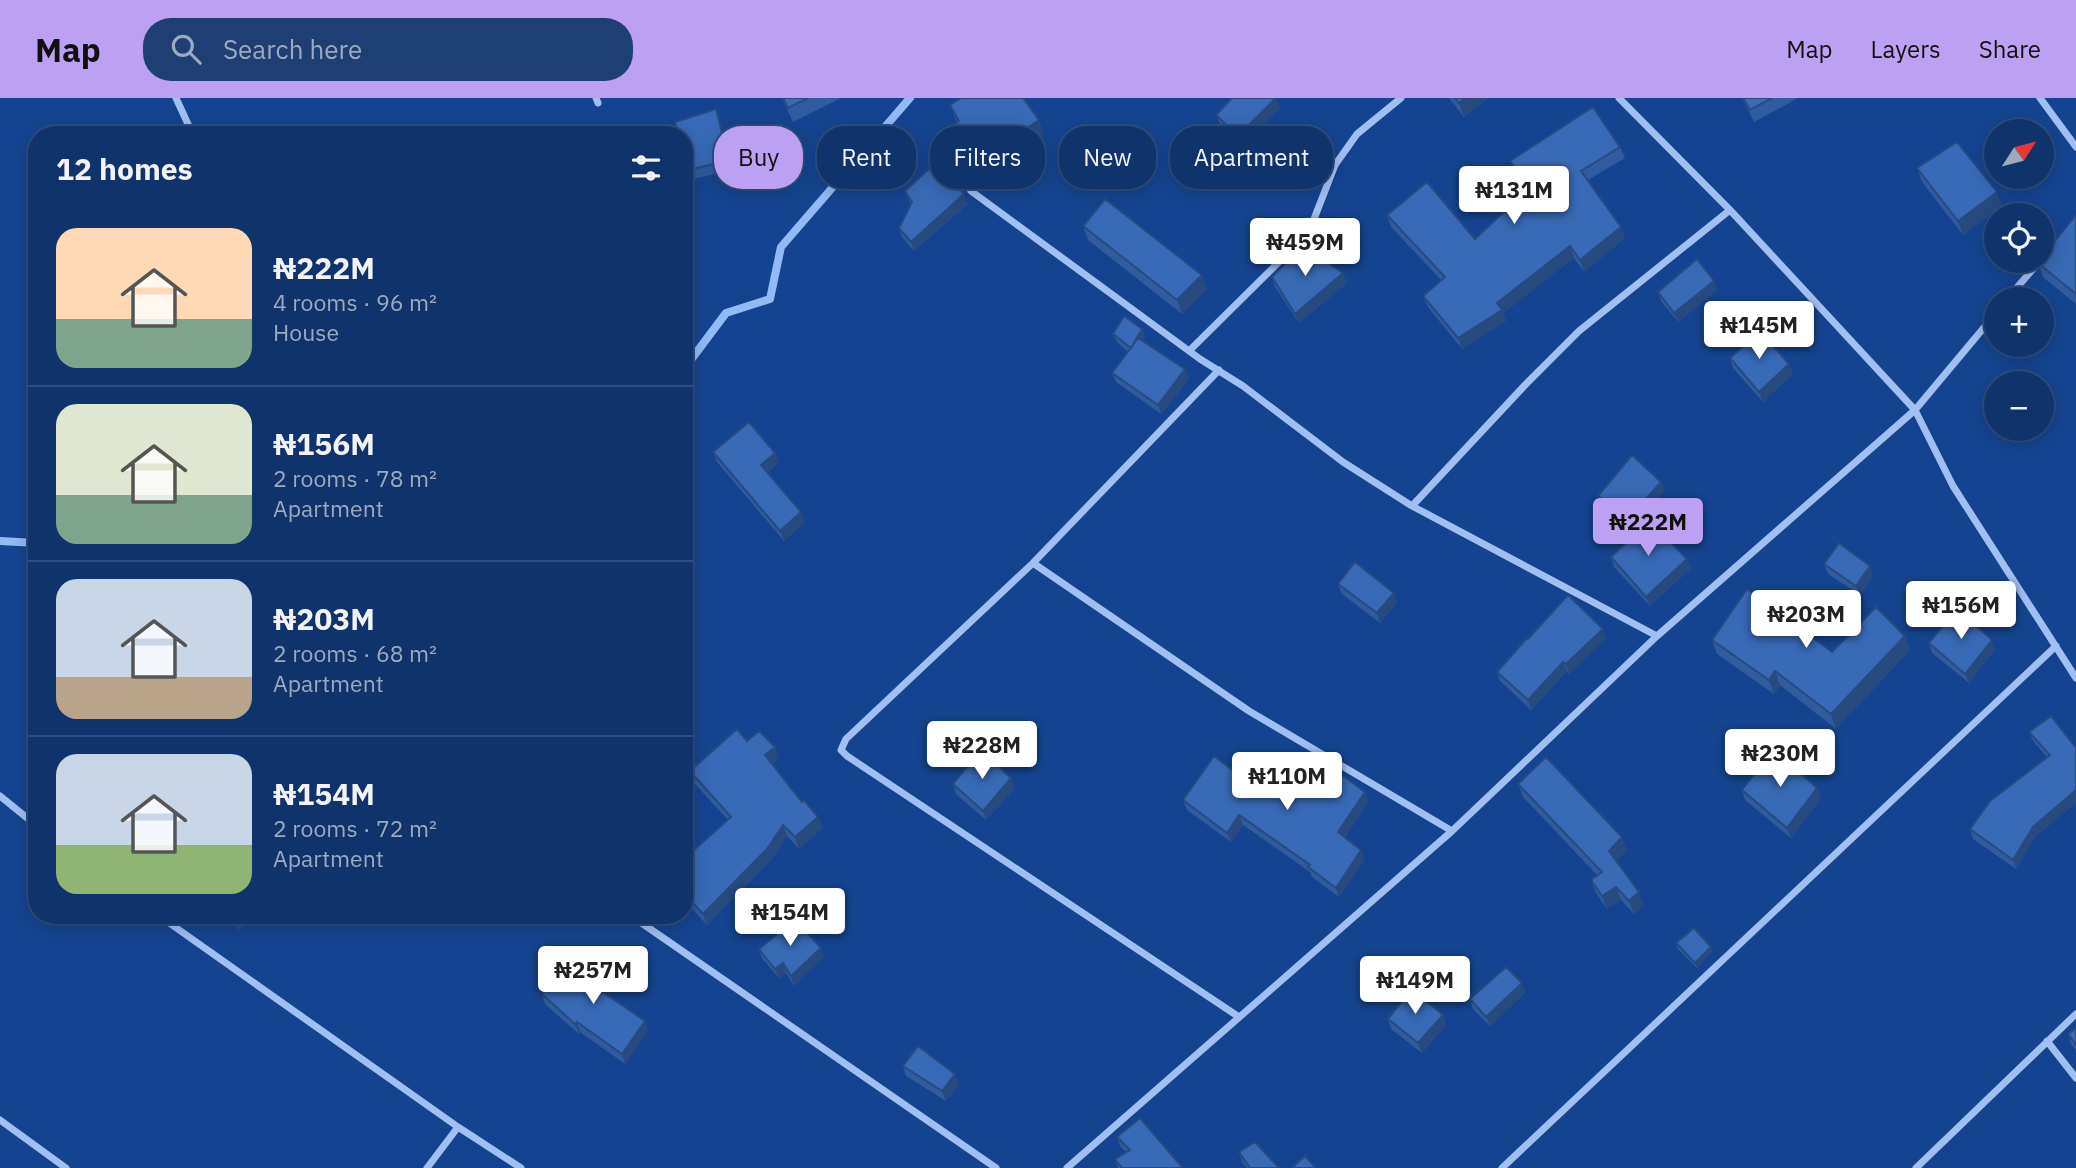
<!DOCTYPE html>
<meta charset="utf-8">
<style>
body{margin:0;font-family:"IBM Plex Sans",sans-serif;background:#1d3f73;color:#f1f3f6;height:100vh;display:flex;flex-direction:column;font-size:26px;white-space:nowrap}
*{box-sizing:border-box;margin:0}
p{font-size:23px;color:#9baac1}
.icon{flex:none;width:38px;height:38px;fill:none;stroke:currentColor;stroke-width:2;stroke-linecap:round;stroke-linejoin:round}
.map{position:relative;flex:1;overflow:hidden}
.drawer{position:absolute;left:28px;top:28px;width:665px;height:798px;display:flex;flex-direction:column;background:#0f336b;border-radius:28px;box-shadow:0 4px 18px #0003,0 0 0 2px #2f4e7e}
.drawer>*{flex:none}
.guide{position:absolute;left:714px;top:28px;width:665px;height:63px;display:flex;gap:14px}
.needle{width:46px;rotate:54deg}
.controls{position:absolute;left:1984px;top:21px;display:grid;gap:14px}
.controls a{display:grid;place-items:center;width:70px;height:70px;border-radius:50%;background:#0f336b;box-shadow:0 4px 18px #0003,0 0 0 2px #2f4e7e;font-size:35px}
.price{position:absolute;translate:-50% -60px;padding:0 16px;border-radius:7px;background:#fff;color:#222;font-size:23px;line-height:46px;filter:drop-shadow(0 2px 4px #0008)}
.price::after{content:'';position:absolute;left:50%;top:42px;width:21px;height:16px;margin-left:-10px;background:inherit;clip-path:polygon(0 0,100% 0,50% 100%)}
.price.selected{background:#bca0f2;color:#111}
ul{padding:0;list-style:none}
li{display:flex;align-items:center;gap:21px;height:175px;padding:0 28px}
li+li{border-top:2px solid #2f4e7e}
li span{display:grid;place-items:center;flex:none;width:196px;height:140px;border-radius:21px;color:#555}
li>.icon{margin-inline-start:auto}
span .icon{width:84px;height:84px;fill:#fffc;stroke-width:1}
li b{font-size:30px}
h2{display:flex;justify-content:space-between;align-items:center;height:84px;padding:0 28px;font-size:30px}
.pill{padding:0 24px;border-radius:28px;background:#0f336b;box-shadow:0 4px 18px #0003,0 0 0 2px #2f4e7e;font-size:24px;line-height:63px}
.pill.selected{background:#bca0f2;color:#111}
header{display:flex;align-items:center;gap:42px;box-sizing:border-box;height:98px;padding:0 35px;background:#bca0f2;color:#111}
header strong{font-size:33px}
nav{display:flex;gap:38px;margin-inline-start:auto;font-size:24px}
.search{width:490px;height:63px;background:#1d3f73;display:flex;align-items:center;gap:18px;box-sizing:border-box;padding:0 24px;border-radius:28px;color:#9baac1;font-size:26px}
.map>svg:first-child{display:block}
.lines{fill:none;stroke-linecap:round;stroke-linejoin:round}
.stream{stroke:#92baf4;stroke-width:8}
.street{stroke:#a0c0f1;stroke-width:7}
.wall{fill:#305b9d}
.shaded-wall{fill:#274a7f}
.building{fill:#386ab6;stroke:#274a7f;stroke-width:2}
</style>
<header>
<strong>Map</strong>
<div class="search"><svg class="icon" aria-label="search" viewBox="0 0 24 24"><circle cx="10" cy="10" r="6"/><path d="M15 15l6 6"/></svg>Search here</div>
<nav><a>Map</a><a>Layers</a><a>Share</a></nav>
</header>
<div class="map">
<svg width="2076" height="1070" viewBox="0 0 2076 1070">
<rect width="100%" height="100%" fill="#14448f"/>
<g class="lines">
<!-- stream -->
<path class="stream" d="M684,271L726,215L770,201L781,149L910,0
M0,443L37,445"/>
<!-- street -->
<path class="street" d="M176,0L193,37
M596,0L598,5
M1619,0L1730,112L1915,312L1953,388L2076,580
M2040,0L2076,49
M971,93L1200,261L1243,288L1343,364L1412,408L1657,538
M2007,201L2040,163
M1189,253L1292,151L1314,121L1335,67L1357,36L1401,0
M1219,272L1033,465L846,641L841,652L847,658L1239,919
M1412,408L1526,286L1579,233L1730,112
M1033,465L1249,613L1452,733
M0,698L37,728
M158,817L458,1029L521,1070
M630,817L996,1070
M2047,943L2076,980
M0,1022L66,1070
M427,1070L458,1029
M1067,1070L1452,733L1657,538L1915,312L1997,214
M1502,1070L2056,548
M1916,1070L2076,916"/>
</g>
<!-- wall -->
<path class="wall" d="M782,0H841L793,24Z
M1276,0L1280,10L1242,48L1220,26L1216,17Z
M1449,0H1488L1464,19Z
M1742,0H1798L1754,24Z
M950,7L1044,36L983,79L956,42L951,28L957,25Z
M719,20L733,72L693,81L689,72Z
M1620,49L1625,60L1588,82L1625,140L1584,174L1574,160L1503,215L1506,223L1462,251L1428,209L1423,198L1441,182L1391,129L1387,117L1475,141L1509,109L1508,104L1526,90L1515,75L1510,63Z
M1917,70L2002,108L1963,137L1922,84Z
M967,77L970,87L962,93L968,106L914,153L902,139L899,130L911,107L905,93Z
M2076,117V206L2043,179L2038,165Z
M1083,128L1202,177L1207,191L1182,216L1088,142Z
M1272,179L1347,185L1299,225L1275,189Z
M1714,183L1717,192L1678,224L1661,203L1658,194Z
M1142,231L1145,240L1143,243L1185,271L1189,281L1161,316L1116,284L1112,275L1128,254L1117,244L1113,236Z
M1730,260L1793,276L1763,304L1733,270Z
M713,354L775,355L779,364L767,375L805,424L784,443L717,364Z
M1661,384L1665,393L1632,431L1601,408L1598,398Z
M1611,459L1687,461L1690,471L1650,508L1614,469Z
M1824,466L1873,478L1860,497L1828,476Z
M1338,486L1397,505L1380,525L1342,496Z
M1603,531L1606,541L1569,576L1567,573L1531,612L1500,583L1497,574L1528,541Z
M1905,538L1910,552L1836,631L1780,587L1774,596L1717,556L1712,542L1832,554Z
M1929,545L1995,551L1969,585L1932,555Z
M2029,634L2076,650V705L2036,738L2016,771L1973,741L1970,731L2047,659L2033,643Z
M747,643L775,649L779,660L772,666L802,704L818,719L823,730L799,751L787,738L771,762L707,827L684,802V737L695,751L728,722L694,685L690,673Z
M953,686L1015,690L986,722L956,696Z
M1518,686L1627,752L1616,763L1644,807L1634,816L1621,802L1607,811L1596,795L1591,782L1597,777L1523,699Z
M1817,690L1821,700L1791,740L1745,702L1742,692Z
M1365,694L1369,704L1345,739L1365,761L1339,799L1312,779L1310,774L1243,727L1231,744L1187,712L1183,702L1265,697L1281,700Z
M228,817H260L238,832Z
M1676,845L1713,853L1697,870L1677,850Z
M821,850L824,859L794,888L786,875L779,880L762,860L759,851Z
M1522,885L1525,895L1490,928L1473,911L1470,901Z
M542,896L612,897L611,899L645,923L648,932L625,966L580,934L579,936L545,906Z
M1443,917L1446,927L1422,955L1391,931L1388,921Z
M2076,930V952L2071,946L2068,936Z
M903,968L959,986L946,1003L906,978Z
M1117,1039L1182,1070H1118L1115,1061L1126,1054L1120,1048Z
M1239,1054L1279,1070H1247L1242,1064Z"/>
<!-- shaded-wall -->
<path class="shaded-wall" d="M1276,0L1280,10L1242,48L1238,38Z
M1465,0H1488L1464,19L1459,5Z
M716,11L719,20L733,72L729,62Z
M1039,22L1044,36L983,79L978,64Z
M967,77L970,87L959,95L955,85Z
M1997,94L2002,108L1963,137L1958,123Z
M964,96L968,106L914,153L911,144Z
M1621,129L1625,140L1584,174L1580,162Z
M1570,148L1574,160L1503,215L1506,223L1462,251L1458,240L1497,205Z
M1343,175L1347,185L1299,225L1295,216Z
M1202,177L1207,191L1182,216L1177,202Z
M1714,183L1717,192L1678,224L1674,215Z
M1142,231L1145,240L1134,259L1131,250Z
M1789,266L1793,276L1763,304L1759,294Z
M1185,271L1189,281L1161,316L1158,307Z
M775,355L779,364L764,377L761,367Z
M1661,384L1665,393L1632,431L1628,421Z
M801,414L805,424L784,443L780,433Z
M1687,461L1690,471L1650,508L1646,499Z
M1870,468L1873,478L1860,497L1856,488Z
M1394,495L1397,505L1380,525L1377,515Z
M1603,531L1606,541L1569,576L1566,566Z
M1905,538L1910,552L1836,631L1831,616Z
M1992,542L1995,551L1969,585L1965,576Z
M1563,564L1567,573L1531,612L1528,602Z
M1775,573L1780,587L1774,596L1769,582Z
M775,649L779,660L770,669L765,657Z
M1011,680L1015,690L986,722L983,713Z
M1817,690L1821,700L1791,740L1787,730Z
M2076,692V705L2036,738L2016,771L2013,762L2033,729Z
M1365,694L1369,704L1342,744L1338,734Z
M1239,717L1243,727L1231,744L1227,735Z
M818,719L823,730L799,751L795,739Z
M783,727L787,738L771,762L707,827L703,816Z
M1622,739L1627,752L1614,766L1609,753Z
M1361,752L1365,761L1339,799L1336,790Z
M1616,789L1621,802L1607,811L1602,798Z
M1639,794L1644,807L1634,816L1629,803Z
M243,817H260L238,832L235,823Z
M1711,849L1713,853L1697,870L1695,865Z
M821,850L824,859L794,888L791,878Z
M783,865L786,875L779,880L775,871Z
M1522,885L1525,895L1490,928L1486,919Z
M609,888L612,897L607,904L603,894Z
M1443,917L1446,927L1422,955L1418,945Z
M645,923L648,932L625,966L622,956Z
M577,924L580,934L579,936L575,926Z
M955,976L959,986L946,1003L942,993Z"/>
<!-- building -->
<path class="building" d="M783,0H808L788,10Z
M961,0H1023L1039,22L978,64L951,28L959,23L950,7Z
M1232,0H1276L1238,38L1216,17Z
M1455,0H1465L1459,5Z
M1743,0H1772L1750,12Z
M1593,9L1620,49L1581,73L1621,129L1580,162L1570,148L1497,205L1502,212L1458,240L1423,198L1445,179L1387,117L1427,84L1475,141L1510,108L1508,104L1529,88L1510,63Z
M716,11L729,62L689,72L684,55V37H679L675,24Z
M1957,44L1997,94L1958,123L1917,70Z
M931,69L967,77L955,85L964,96L911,144L899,130L912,104L905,93Z
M1105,101L1202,177L1177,202L1083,128Z
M2076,117V196L2038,165L2039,163H2042V159Z
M1303,147L1343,175L1295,216L1272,179Z
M1697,161L1714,183L1674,215L1658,194Z
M1124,218L1142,231L1131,250L1113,236Z
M1760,233L1789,266L1759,294L1730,260Z
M1138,240L1185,271L1158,307L1112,275Z
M749,324L775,355L761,367L801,414L780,433L713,354Z
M1632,357L1661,384L1628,421L1598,398Z
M1649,422L1687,461L1646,499L1611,459Z
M1839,445L1870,468L1856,488L1824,466Z
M1355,464L1394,495L1377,515L1338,486Z
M1747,491L1832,554L1876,509L1905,538L1831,616L1775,573L1769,582L1712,542Z
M1568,497L1603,531L1566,566L1563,564L1528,602L1497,574L1527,540L1528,541Z
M1957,510L1992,542L1965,576L1929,545Z
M2051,618L2076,650V692L2033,729L2013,762L1970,731L1990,703L2050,657L2029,634Z
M737,631L747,643L759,633L775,649L765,657L802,704L804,702L818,719L795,739L783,727L767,751L703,816L684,795V737L695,751L731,719L690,673Z
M1774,651L1817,690L1787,730L1742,692Z
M981,652L1011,680L983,713L953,686Z
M1312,655L1365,694L1338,734L1361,752L1336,790L1308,769L1310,767L1239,717L1227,735L1183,702L1214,658L1265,697L1270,691L1281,700Z
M1546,659L1622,739L1609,753L1639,794L1629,803L1616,789L1602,798L1591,782L1602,774L1518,686Z
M231,817H243L235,823Z
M795,821L821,850L791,878L783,865L775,871L759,851Z
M1694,830L1711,849L1695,865L1676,845Z
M575,858L609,888L603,894L645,923L622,956L577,924L575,926L542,896Z
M1506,869L1522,885L1486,919L1470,901Z
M1412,891L1443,917L1418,945L1388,921Z
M2076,930V947L2068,936Z
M918,948L955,976L942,993L903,968Z
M1140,1020L1182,1069L1181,1070H1122L1115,1061L1130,1052L1117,1039Z
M1255,1044L1279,1070H1250L1239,1054Z
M1305,1058L1316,1070H1292Z"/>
</svg>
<div class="controls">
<a><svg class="needle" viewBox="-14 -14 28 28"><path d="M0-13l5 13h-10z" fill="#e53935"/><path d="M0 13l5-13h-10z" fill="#9baac1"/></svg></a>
<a><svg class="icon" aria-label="locate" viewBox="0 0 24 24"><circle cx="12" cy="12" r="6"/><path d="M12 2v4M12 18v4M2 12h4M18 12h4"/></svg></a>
<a>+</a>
<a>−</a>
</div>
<b class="price" style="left:1514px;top:128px">₦131M</b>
<b class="price" style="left:1305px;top:180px">₦459M</b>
<b class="price" style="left:1759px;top:263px">₦145M</b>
<b class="price selected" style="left:1648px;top:460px">₦222M</b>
<b class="price" style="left:1961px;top:543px">₦156M</b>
<b class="price" style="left:1806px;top:552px">₦203M</b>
<b class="price" style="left:982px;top:683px">₦228M</b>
<b class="price" style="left:1780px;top:691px">₦230M</b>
<b class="price" style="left:1287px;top:714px">₦110M</b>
<b class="price" style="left:790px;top:850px">₦154M</b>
<b class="price" style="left:593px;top:908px">₦257M</b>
<b class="price" style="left:1415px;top:918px">₦149M</b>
<div class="guide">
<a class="pill selected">Buy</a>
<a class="pill">Rent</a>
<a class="pill">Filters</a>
<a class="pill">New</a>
<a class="pill">Apartment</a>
</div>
<section class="drawer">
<h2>12 homes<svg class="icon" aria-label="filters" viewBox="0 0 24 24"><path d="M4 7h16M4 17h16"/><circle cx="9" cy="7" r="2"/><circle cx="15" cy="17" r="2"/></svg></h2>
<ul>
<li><span style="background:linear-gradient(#ffd9b3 65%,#7fa58c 0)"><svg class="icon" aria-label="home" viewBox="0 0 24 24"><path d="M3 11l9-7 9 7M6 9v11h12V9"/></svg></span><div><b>₦222M</b><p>4 rooms · 96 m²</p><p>House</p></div></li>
<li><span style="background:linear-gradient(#dfe7d0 65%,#7fa58c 0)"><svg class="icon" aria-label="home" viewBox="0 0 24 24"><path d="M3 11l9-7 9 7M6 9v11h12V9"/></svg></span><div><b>₦156M</b><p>2 rooms · 78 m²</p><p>Apartment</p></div></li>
<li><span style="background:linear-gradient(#c9d6e8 70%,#b9a48a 0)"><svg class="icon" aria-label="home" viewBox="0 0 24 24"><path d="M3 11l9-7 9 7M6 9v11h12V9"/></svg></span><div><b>₦203M</b><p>2 rooms · 68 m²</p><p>Apartment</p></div></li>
<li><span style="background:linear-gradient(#c9d6e8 65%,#8fb573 0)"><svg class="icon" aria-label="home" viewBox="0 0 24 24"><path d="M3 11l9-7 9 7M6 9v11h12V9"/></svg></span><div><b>₦154M</b><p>2 rooms · 72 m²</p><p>Apartment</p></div></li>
</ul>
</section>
</div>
